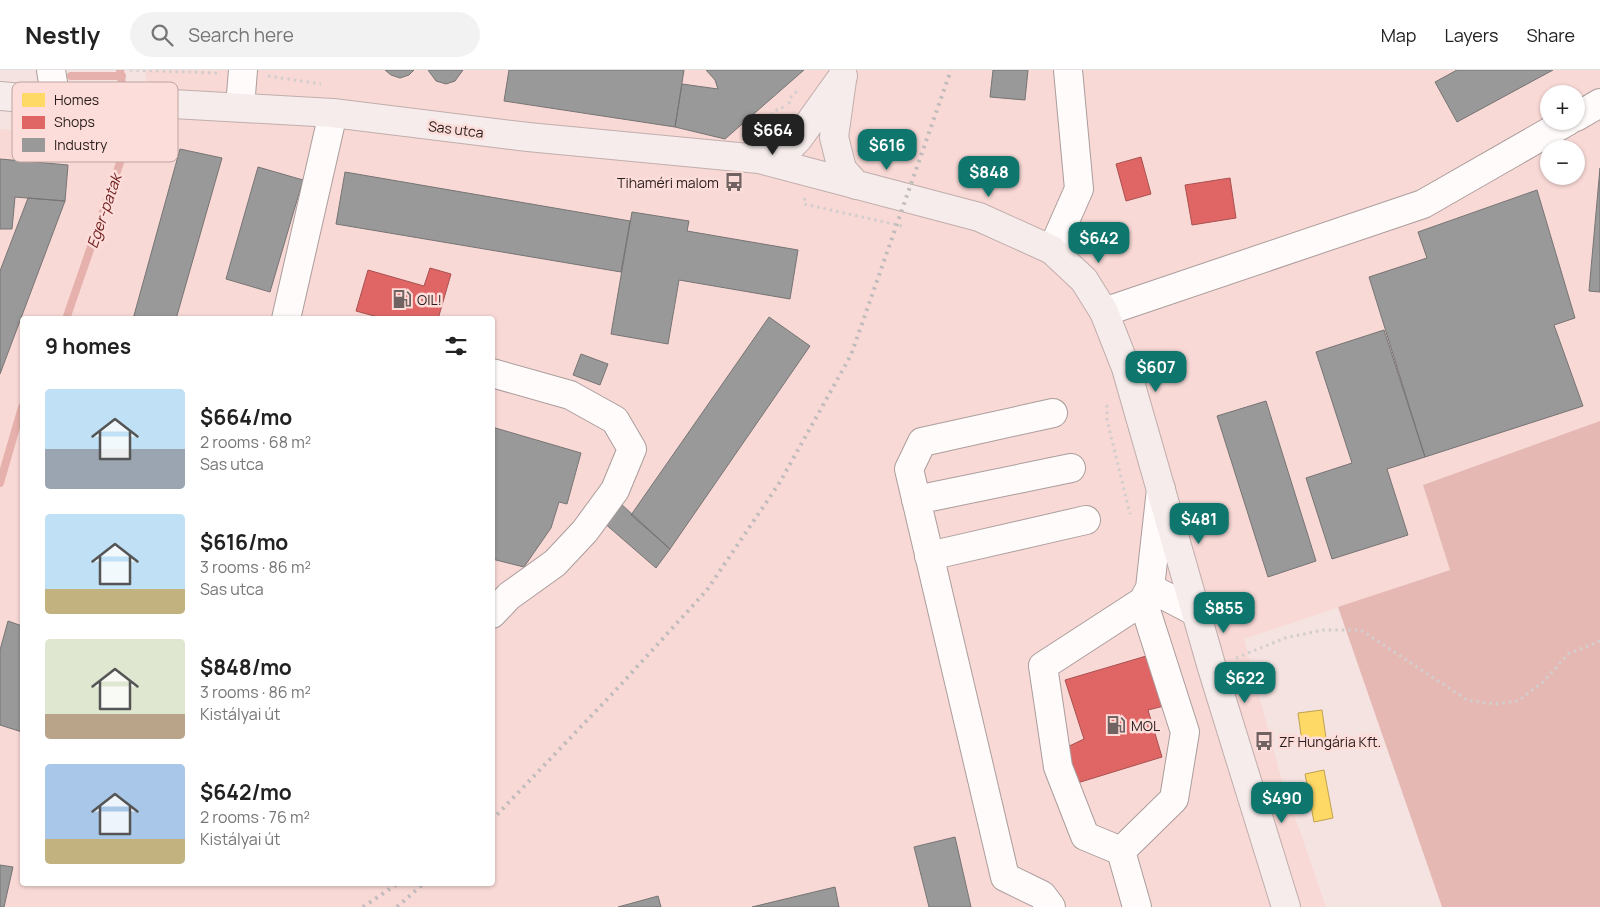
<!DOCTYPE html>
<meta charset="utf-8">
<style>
body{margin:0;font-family:Manrope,sans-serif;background:#f2f2f2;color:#222;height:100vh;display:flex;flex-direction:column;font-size:19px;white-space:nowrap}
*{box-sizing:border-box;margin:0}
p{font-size:16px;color:#767676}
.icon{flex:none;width:28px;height:28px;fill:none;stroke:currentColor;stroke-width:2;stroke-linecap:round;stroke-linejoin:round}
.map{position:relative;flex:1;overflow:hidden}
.sheet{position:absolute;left:20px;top:246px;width:475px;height:570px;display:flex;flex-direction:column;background:#fff;border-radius:5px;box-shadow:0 1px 4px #0004}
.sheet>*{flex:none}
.controls{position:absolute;left:1540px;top:15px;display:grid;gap:10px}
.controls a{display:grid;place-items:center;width:45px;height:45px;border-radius:50%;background:#fff;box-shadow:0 1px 4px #0004;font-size:25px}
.price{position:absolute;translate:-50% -42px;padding:0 11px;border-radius:10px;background:#0f766e;color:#fff;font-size:16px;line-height:32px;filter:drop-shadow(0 1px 2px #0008)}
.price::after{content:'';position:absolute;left:50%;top:30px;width:15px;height:11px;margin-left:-8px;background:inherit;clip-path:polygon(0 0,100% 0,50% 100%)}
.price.current{background:#222;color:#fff}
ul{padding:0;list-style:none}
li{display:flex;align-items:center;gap:15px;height:125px;padding:0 25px}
li span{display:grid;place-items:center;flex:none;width:140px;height:100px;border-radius:5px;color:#555}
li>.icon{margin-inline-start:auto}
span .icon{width:60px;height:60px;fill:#fffc;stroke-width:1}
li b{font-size:21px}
h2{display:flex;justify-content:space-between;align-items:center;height:60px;padding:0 25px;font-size:21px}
header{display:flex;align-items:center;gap:30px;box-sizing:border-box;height:70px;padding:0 25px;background:#fff;border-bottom:1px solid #e0e0e0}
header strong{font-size:24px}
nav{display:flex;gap:28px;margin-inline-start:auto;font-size:18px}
.search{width:350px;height:45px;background:#f2f2f2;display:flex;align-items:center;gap:12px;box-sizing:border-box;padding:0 18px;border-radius:28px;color:#767676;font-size:19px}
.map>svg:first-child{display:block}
.built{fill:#f8d9d6;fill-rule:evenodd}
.forest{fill:#e5b8b4}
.homes{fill:#ffd966;stroke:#bfa150}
.shops{fill:#e06666;stroke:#a95050}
.industry{fill:#999;stroke:#777474}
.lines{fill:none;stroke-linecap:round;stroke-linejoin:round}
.stream{stroke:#e6b1ac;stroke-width:8}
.minor-casing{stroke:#ab9d9c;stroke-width:30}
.major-casing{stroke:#c1aeac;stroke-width:30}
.path{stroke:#d3cecd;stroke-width:3;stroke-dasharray:2.5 4;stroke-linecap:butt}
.minor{stroke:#fefbfa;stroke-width:28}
.major{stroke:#f5eceb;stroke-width:28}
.rail{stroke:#c0bcbc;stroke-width:4;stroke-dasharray:2.5 5;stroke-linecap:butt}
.labels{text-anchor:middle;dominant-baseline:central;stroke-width:5;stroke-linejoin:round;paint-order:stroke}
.street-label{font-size:14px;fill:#291e1d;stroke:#fdddd9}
.poi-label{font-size:14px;fill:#291e1d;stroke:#fdddd9;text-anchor:start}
.water-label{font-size:15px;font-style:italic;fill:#702020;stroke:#fdddd9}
.key{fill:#fdddd9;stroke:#bda4a1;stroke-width:1}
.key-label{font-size:14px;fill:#291e1d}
</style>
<header>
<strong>Nestly</strong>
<div class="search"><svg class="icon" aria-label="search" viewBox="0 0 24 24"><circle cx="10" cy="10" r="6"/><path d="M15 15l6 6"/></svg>Search here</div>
<nav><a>Map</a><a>Layers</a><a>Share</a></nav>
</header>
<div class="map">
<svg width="1600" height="837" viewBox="0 0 1600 837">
<rect width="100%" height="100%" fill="#f5e3e1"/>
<!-- built -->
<path class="built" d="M145,0H1600V351L1423,415L1450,500L1244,569L1280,704L1326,837H0V59L152,70ZM1549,24H1576V51H1549ZM1549,79H1576V106H1549ZM22,249H492V814H22Z"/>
<!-- forest -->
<path class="forest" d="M1600,351V837H1442L1338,537L1450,500L1423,415Z"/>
<!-- homes -->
<path class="homes" d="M1322,640L1326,668L1302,672L1298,643Z
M1324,700L1333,748L1314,752L1305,704Z"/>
<!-- shops -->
<path class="shops" d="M1141,87L1151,124L1126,131L1116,94Z
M1230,108L1236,148L1192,155L1185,115Z
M430,198L451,204L438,249L428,246V249H385L356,241L368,200L424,216Z
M1153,584L1168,635L1148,640L1162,687L1074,714L1063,679L1084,669L1065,610Z"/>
<!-- industry -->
<path class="industry" d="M385,0H414L409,5L400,8L391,5Z
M428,0H463L455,11L446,14L436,11Z
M509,0H684L675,57L504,31Z
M706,0H804L725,69L675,57L682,14L718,19L715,10Z
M993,0H1028L1025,30L990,27Z
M1457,0H1553L1457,52L1435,12Z
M180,79L222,88L176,249H133Z
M0,89L68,95L65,131L15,127L12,159H0Z
M258,97L303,110L270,222L226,209Z
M1600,98V222L1589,221Z
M345,102L630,151L621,202L336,154Z
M1537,120L1575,248L1554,255L1583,336L1425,387L1369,207L1427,188L1418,162Z
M28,128L65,131L0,304V201Z
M632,142L689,151L687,161L798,180L790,229L679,210L668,274L611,264Z
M769,247L810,276L670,479L631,445Z
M1384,260L1425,387L1387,399L1408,465L1332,489L1306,408L1352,393L1316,282Z
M581,284L608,294L600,315L573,305Z
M1266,331L1316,491L1268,507L1217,346Z
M492,357L581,383L567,434L559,432L551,458L524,497L492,489Z
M620,433L670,479L656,498L603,452Z
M8,551L22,556V662L0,655V580Z
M955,767L971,837H929L914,777Z
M0,795L13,797L4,837H0Z
M835,817L839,837H752Z
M658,826L661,837H618Z"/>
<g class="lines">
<!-- stream -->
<path class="stream" d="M71,6H122
M66,249L122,87L127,47L120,0
M0,413L22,337"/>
<!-- minor casing -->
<g class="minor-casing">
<path id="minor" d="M51,0L56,31
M240,37L243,0
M1576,47L1600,33
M1052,180L1079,119L1068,0
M1104,242L1423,134L1568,51
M286,249L333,43
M492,303L570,325L615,350L632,379L615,420L585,461L555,493L509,526L492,544
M916,430L1071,398
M929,486L1086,450
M1150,518L1196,542
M1121,781L1085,766L1058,697L1043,596L1143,531L1150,518L1161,419
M1051,837L1042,825L1005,807L909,399L922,372L1053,343
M1137,837L1121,781L1174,729L1185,662L1143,531"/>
</g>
<!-- major casing -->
<g class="major-casing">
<path id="major" d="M842,10L834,67L842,99L856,115
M0,26L56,31L173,34L333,43L528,67L759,89L979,147L1052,180L1084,210L1104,242L1126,298L1212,598L1286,837
M759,89L781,86L798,69L843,6"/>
</g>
<!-- path -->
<path class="path" d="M130,0L217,3
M268,6L321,14
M789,34L790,28L797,21
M751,62L779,38L788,37
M805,128L804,134L902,156
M1107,335V350L1130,444
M1236,588L1285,568L1323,560H1361L1467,630L1494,634L1518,631L1543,612L1568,584L1600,571"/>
<!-- minor -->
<use href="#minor" class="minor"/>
<!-- major -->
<use href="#major" class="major"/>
<!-- rail -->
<path class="rail" d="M492,750L615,621L707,520L780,412L851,285L951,0
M363,837L397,814
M397,837L423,814"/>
</g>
<!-- icons -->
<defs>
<g id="bus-bare" transform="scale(1.5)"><path d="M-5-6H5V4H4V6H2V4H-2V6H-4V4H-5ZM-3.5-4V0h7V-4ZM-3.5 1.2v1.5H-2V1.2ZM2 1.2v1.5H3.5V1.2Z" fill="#706362" stroke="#fdddd9" stroke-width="2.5" paint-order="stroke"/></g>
<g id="fuel-bare" transform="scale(1.5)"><path d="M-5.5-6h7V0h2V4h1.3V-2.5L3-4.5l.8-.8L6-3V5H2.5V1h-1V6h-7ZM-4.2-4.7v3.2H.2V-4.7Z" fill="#706362" stroke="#fdddd9" stroke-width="2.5" paint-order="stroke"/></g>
</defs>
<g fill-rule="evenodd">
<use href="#bus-bare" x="734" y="112"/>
<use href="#fuel-bare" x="402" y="229"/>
<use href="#fuel-bare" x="1116" y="655"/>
<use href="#bus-bare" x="1264" y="671"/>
</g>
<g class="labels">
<!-- street labels -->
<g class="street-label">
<text transform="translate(456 59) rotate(7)">Sas utca</text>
</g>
<!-- poi labels -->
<g class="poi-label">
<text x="719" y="112" text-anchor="end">Tihaméri malom</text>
<text x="417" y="229">OIL!</text>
<text x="1131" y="655">MOL</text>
<text x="1279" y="671">ZF Hungária Kft.</text>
</g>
<!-- water labels -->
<g class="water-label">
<text transform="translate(104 141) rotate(-71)">Eger-patak</text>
</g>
</g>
<!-- legend -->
<rect x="12" y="12" width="166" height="80" rx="8" class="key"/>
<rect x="22" y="23" width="23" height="14" fill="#ffd966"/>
<rect x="22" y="46" width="23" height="13" fill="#e06666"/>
<rect x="22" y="68" width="23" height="14" fill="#999"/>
<g class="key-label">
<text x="54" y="35">Homes</text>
<text x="54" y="57">Shops</text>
<text x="54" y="80">Industry</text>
</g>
</svg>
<div class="controls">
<a>+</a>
<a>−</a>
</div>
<b class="price current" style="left:773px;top:86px">$664</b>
<b class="price" style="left:887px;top:101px">$616</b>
<b class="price" style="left:989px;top:128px">$848</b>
<b class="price" style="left:1099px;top:194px">$642</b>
<b class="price" style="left:1156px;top:323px">$607</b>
<b class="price" style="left:1199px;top:475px">$481</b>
<b class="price" style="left:1224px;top:564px">$855</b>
<b class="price" style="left:1245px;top:634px">$622</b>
<b class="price" style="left:1282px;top:754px">$490</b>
<section class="sheet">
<h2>9 homes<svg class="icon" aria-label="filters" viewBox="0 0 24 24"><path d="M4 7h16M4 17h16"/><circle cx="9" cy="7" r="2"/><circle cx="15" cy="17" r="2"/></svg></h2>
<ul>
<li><span style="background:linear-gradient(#bfe0f5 60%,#9aa5b1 0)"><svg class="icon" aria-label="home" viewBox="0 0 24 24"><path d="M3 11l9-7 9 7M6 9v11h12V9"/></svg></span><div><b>$664/mo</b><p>2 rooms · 68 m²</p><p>Sas utca</p></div></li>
<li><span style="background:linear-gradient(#bfe0f5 75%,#c2b280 0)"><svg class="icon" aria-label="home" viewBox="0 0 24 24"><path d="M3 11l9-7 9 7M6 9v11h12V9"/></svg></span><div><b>$616/mo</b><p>3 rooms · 86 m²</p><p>Sas utca</p></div></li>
<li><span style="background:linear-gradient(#dfe7d0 75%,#b9a48a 0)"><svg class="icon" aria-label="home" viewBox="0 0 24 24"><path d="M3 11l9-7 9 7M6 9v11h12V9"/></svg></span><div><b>$848/mo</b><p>3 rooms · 86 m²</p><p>Kistályai út</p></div></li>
<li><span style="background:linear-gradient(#a9c7e8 75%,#c2b280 0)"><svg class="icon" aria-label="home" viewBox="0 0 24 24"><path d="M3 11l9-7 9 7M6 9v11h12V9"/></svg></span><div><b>$642/mo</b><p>2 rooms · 76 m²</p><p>Kistályai út</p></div></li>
</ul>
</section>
</div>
